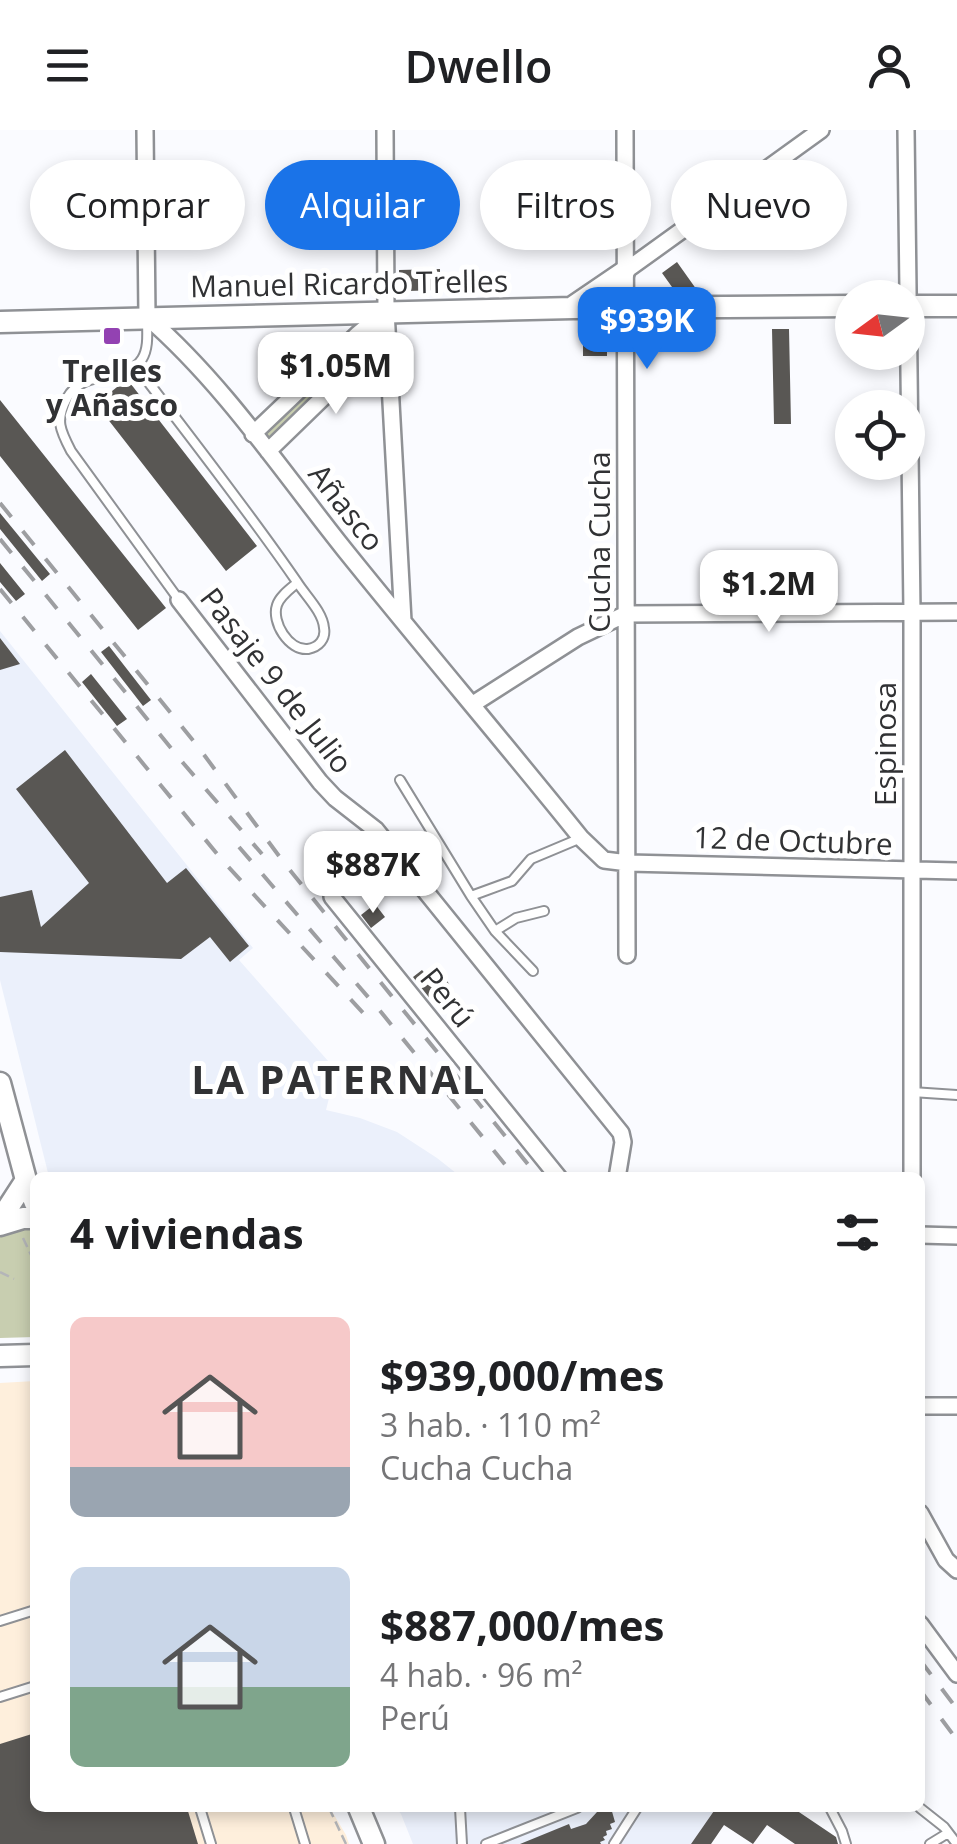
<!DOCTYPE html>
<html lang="es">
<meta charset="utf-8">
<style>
body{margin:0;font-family:"Open Sans",sans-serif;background:#f2f2f2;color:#202124;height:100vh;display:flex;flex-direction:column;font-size:38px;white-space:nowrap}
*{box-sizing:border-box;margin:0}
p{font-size:32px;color:#757577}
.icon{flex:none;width:55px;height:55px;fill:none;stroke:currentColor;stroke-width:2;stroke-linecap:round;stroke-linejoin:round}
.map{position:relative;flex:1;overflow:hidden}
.sheet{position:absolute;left:30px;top:1042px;width:895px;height:640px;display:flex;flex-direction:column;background:#fff;border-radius:15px;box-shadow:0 5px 15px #0003}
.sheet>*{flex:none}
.guide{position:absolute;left:30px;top:30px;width:898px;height:90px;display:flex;gap:20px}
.needle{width:65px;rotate:255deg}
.tools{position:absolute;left:835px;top:150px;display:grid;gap:20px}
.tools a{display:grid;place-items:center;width:90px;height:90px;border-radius:50%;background:#fff;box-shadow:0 5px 15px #0003;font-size:50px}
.price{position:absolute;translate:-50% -85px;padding:0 22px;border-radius:20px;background:#fff;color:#222;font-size:32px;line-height:65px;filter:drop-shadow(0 2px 5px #0008)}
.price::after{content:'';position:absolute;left:50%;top:60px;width:30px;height:22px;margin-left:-15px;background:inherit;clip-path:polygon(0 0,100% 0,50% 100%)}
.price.selected{background:#1a73e8;color:#fff}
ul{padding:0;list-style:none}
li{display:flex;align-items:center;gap:30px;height:250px;padding:0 40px}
li span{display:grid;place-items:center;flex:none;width:280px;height:200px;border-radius:15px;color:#555}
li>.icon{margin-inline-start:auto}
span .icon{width:120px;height:120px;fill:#fffc;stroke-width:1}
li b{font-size:42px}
h2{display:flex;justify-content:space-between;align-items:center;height:120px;padding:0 40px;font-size:42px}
.pill{padding:0 35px;border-radius:45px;background:#fff;box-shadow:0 5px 15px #0003;font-size:35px;line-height:90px}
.pill.selected{background:#1a73e8;color:#fff}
header{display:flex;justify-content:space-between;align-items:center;height:130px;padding:0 40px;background:#fff;font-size:45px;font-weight:600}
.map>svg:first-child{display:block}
.commercial{fill:#feefdc}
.built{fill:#ebf0fb}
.green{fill:#c8ceb0}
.building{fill:#595754}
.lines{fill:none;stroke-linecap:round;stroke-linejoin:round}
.lane-casing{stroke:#8f9195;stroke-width:12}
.street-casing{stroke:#8f9195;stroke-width:20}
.secondary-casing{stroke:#8f9195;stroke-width:25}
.path{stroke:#b4b5b8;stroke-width:2.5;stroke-dasharray:10 5;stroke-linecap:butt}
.lane{stroke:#fff;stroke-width:8}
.street{stroke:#fff;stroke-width:15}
.secondary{stroke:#fff;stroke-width:20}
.rail{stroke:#9d9ea1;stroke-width:4;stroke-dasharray:18 18;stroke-linecap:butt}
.poi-dot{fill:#9342b2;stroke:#fff;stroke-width:4}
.labels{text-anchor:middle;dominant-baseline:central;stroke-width:10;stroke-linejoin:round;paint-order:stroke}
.street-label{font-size:30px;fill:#313234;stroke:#fff}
.poi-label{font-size:30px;font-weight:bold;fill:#313234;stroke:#fff}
.district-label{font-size:40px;font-weight:bold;letter-spacing:2.5px;fill:#313234;stroke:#fff}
</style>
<header><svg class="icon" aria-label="menu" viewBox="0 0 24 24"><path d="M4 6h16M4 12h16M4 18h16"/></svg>Dwello<svg class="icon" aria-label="person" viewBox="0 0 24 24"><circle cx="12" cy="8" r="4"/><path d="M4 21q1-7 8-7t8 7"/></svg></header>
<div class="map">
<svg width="957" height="1714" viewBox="0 0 957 1714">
<rect width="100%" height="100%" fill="#fafbff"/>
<!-- commercial -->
<path class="commercial" d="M35,1251V1678H330L346,1705L349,1714H0V1253Z"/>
<!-- built -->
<path class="built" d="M0,501L253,818L239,830L336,940L326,980L360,988L397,1002L437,1028L461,1047H49L0,850Z
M396,1678H716L691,1714H413L401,1684Z"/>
<!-- green -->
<path class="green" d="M353,214L358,216L363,223L268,321L253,304Z
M28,1096L35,1107V1207L0,1208V1107L3,1102Z"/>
<!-- building -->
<path class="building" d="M677,132L699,163L677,164L662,143Z
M440,139V160L408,161L399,152V140Z
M772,199H789L791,294H774Z
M583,201H602L607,205V226H583Z
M127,249L257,416L226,441L96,274Z
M0,270L166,478L138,500L0,326Z
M0,383L50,444L42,451L0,399Z
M0,433L25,464L16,471L0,452Z
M0,508L20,534L0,540Z
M109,516L151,570L143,576L101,522Z
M91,544L127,589L117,596L82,552Z
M65,620L167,753L186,738L249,816L230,832L210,807L181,829L0,822V767L32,760L41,797L89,753L16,659Z
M375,774L385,787L371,798L361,785Z
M437,838L450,855L431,870L413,847L422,840L427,846Z
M35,1603V1678H187L198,1714H0V1614Z
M607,1678H611L615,1692L610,1694L612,1699L606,1701L607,1705L603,1707L605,1710L600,1712L601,1714H520L569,1694L571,1699L586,1694L597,1682Z
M716,1678H793L836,1707L838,1714H795L767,1695L753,1714L724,1695L711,1714H691Z"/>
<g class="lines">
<!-- lane casing -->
<g class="lane-casing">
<path id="lane" d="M147,190C147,202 149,218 142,229C127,253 83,238 67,268C55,290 60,300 71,321L179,470
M136,236C190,307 246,378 297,452C305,465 323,482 324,498C326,509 319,517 308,519C289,521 271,492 277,475C280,466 290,459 297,453
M400,650L471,766L512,751L531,729L581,708
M471,766L495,801L533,841
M495,801L516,788L544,781
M912,962L957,965
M0,1491L35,1480
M0,1567L35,1556
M200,1678L211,1714
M294,1678L305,1714
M460,1678L462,1714
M830,1678L842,1701L846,1714
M920,1678L944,1697L957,1714
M486,1714L577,1678
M614,1714L637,1678
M930,1714L948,1703"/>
</g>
<!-- street casing -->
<g class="street-casing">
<path id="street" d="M145,0L147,187C223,253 281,340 344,419C422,516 503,611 581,708L604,730L628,733L957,741
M385,0L386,181L403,491
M625,0L627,825
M906,0L912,482V1048
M624,142L821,0
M253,304L358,204L382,184
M268,321L371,221L382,190
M179,470L320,652L335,668L376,700L621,1003L623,1012L617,1048
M473,574L578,507L626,484L957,482
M332,767L559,1048
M920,1105L957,1106
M920,1276H957
M920,1383L946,1430L957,1440
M920,1494L957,1544"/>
</g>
<!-- secondary casing -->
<g class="secondary-casing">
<path id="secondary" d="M574,176L624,142
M908,176H957
M0,192L573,178L852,176
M0,953L26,1050L35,1073
M0,1090L26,1050
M0,1095L23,1088H35
M0,1226L35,1225
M359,1678L374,1714"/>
</g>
<!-- path -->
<path class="path" d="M23,1108L31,1125
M34,1131L35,1130
M0,1142L14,1149
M34,1206L35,1196
M329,1678L346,1714"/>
<!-- lane -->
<use href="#lane" class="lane"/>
<!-- street -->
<use href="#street" class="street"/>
<!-- secondary -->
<use href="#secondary" class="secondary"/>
<!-- rail -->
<path class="rail" d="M0,373L196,614L285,734L539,1048
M0,409L184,634L262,724
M0,459L222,730L365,885
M239,717L381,882L516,1048
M920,1530L957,1579
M920,1560L957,1610"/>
</g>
<!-- markers -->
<rect class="poi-dot" x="102" y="196" width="20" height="20" rx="5"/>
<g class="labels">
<!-- street labels -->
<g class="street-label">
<text transform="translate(349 153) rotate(-1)">Manuel Ricardo Trelles</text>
<text transform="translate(347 377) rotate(52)">Añasco</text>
<text transform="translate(598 412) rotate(-90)">Cucha Cucha</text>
<text transform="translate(277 550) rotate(52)">Pasaje 9 de Julio</text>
<text transform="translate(884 614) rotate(-90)">Espinosa</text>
<text transform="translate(793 710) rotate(2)">12 de Octubre</text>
<text transform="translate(448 867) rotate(51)">Perú</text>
</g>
<!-- poi labels -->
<g class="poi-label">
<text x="112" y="240">Trelles<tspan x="112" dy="34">y Añasco</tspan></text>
</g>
<!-- district labels -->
<g class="district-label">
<text x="339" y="948">LA PATERNAL</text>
</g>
</g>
</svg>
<div class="tools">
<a><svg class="needle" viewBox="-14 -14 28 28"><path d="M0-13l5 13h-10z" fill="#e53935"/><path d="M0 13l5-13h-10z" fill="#757577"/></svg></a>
<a><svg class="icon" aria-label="locate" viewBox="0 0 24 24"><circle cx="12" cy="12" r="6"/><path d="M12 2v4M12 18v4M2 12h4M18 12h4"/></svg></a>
</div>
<b class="price selected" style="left:647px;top:242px">$939K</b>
<b class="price" style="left:336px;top:287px">$1.05M</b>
<b class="price" style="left:769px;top:505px">$1.2M</b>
<b class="price" style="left:373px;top:786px">$887K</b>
<div class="guide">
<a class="pill">Comprar</a>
<a class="pill selected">Alquilar</a>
<a class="pill">Filtros</a>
<a class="pill">Nuevo</a>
</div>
<section class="sheet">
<h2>4 viviendas<svg class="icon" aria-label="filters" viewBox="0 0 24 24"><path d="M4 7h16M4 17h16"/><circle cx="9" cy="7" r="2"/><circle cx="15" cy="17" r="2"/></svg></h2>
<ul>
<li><span style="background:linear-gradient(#f6c9c9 75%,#9aa5b1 0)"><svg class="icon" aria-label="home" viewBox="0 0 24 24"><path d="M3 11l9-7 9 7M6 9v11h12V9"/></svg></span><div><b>$939,000/mes</b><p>3 hab. · 110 m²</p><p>Cucha Cucha</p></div></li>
<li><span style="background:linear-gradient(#c9d6e8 60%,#7fa58c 0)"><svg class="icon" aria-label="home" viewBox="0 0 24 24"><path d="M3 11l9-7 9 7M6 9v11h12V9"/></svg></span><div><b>$887,000/mes</b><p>4 hab. · 96 m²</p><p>Perú</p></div></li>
</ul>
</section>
</div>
